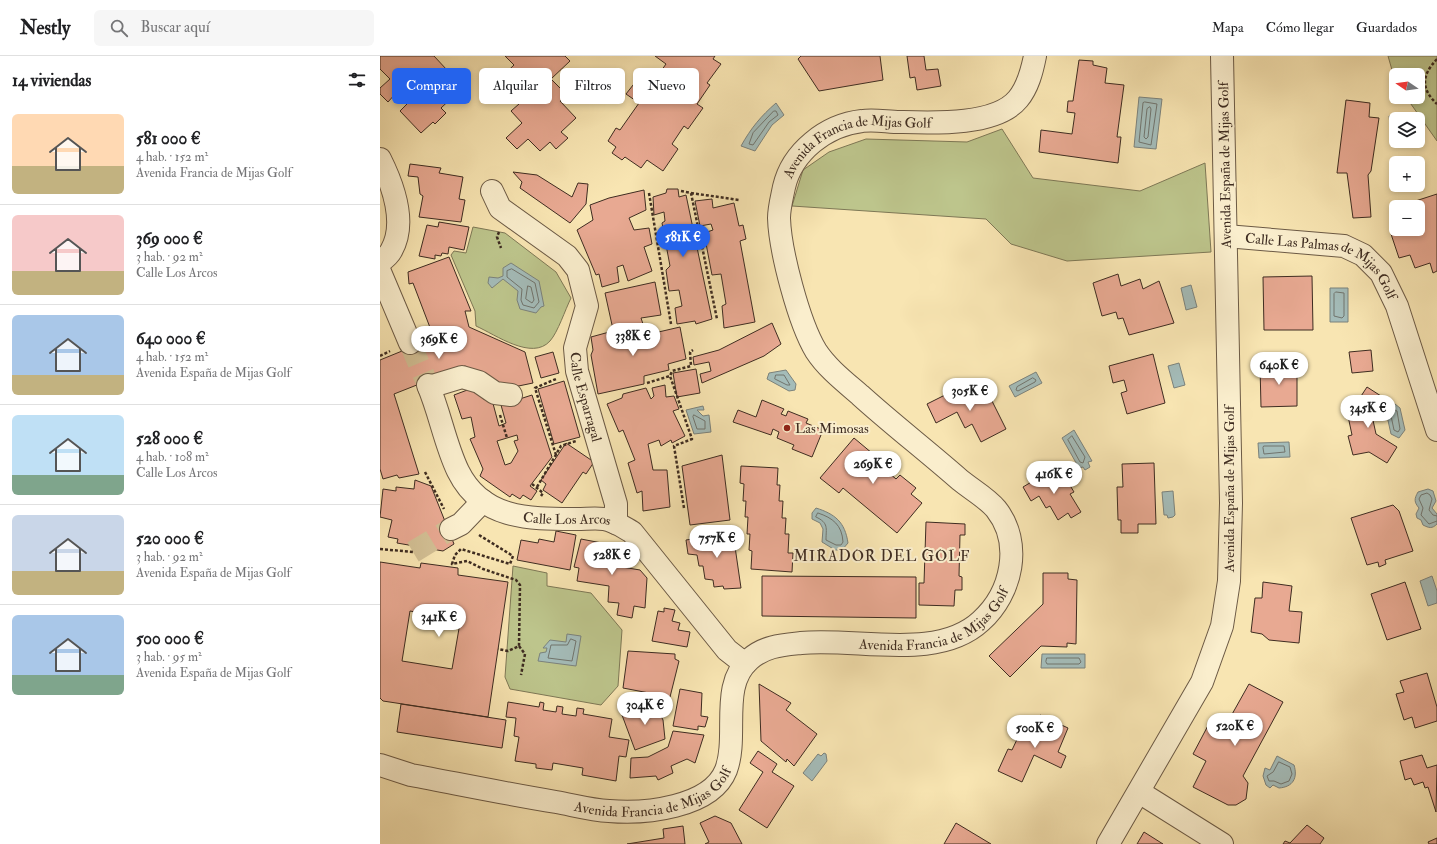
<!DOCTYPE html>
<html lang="es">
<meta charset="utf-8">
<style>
body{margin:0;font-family:"IM FELL Double Pica",serif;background:#f6f6f6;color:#202124;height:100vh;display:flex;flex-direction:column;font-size:15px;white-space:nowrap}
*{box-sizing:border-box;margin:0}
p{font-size:13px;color:#757577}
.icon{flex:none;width:22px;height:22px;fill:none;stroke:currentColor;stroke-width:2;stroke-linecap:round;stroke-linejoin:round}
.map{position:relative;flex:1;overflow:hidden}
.panel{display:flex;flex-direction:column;background:#fff;width:380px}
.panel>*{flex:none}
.hud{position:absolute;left:12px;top:12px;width:380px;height:36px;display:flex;gap:8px}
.needle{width:26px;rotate:283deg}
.fabs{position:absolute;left:1009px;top:12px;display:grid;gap:8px}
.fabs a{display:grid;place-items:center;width:36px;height:36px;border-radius:6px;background:#fff;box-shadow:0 2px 6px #0003;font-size:20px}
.price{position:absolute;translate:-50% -34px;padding:0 9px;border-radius:14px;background:#fff;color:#222;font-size:13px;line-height:26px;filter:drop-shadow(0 1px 2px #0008)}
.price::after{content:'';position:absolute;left:50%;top:24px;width:12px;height:9px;margin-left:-6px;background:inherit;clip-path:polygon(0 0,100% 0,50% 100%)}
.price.selected{background:#2563eb;color:#fff}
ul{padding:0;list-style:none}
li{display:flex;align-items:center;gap:12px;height:100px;padding:0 12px}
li+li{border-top:1px solid #e0e0e0}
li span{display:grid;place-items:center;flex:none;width:112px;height:80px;border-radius:6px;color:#555}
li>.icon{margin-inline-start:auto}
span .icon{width:48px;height:48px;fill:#fffc;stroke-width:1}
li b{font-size:17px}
h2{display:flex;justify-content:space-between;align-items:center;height:48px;padding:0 12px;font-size:17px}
.pill{padding:0 14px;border-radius:6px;background:#fff;box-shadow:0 2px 6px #0003;font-size:14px;line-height:36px}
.pill.selected{background:#2563eb;color:#fff}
header{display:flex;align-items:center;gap:24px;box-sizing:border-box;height:56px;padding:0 20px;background:#fff;border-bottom:1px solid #e0e0e0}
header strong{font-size:19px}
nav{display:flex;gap:22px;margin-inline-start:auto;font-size:14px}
.search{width:280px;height:36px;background:#f6f6f6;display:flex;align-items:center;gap:10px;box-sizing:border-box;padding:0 14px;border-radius:6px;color:#757577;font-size:15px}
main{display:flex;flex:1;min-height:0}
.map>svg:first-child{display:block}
.green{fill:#bdc58c;stroke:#7e7856}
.water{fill:#a4bcb9;stroke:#7b827c}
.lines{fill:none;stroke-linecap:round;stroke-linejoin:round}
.shore{stroke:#71746d;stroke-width:1}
.building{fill:#e8a992;stroke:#3e2c21;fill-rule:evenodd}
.street-tunnel{stroke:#d3c095;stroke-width:22;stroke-dasharray:22 11;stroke-linecap:butt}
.street-casing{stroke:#6c5a45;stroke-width:24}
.path{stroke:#3e2c21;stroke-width:2.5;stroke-dasharray:3 2;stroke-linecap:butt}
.street{stroke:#faeecd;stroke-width:22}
.poi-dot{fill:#8f2418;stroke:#faeecd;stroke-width:1.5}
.labels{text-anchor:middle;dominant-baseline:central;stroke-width:4;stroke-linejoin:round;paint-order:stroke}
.street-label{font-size:14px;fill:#3e2c21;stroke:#faeecd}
.poi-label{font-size:14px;fill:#3e2c21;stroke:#faeecd;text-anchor:start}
.neighbourhood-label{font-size:15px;letter-spacing:1px;fill:#3e2c21;stroke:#faeecd}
</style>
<header>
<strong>Nestly</strong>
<div class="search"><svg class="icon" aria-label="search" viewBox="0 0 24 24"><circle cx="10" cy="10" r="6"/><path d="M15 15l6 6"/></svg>Buscar aquí</div>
<nav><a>Mapa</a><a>Cómo llegar</a><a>Guardados</a></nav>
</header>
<main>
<section class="panel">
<h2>14 viviendas<svg class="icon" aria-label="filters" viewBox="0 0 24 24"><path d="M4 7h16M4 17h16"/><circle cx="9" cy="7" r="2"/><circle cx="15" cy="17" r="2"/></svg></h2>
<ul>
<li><span style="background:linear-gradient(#ffd9b3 65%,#c2b280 0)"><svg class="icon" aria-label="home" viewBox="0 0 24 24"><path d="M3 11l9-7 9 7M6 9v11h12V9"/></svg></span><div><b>581 000 €</b><p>4 hab. · 152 m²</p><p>Avenida Francia de Mijas Golf</p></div></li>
<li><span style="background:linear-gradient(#f6c9c9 70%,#c2b280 0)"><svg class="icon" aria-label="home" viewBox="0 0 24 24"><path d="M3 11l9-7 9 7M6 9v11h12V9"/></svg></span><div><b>369 000 €</b><p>3 hab. · 92 m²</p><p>Calle Los Arcos</p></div></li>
<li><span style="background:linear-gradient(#a9c7e8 75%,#c2b280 0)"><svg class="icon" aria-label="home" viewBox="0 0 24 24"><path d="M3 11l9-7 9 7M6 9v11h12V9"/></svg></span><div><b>640 000 €</b><p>4 hab. · 152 m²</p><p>Avenida España de Mijas Golf</p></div></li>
<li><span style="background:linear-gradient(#bfe0f5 75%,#7fa58c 0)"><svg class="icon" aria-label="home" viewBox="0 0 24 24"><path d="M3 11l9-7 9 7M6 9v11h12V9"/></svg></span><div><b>528 000 €</b><p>4 hab. · 108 m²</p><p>Calle Los Arcos</p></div></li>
<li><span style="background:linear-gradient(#c9d6e8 70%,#c2b280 0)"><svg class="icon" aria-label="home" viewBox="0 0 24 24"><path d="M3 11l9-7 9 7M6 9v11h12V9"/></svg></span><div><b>520 000 €</b><p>3 hab. · 92 m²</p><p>Avenida España de Mijas Golf</p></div></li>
<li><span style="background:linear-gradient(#a9c7e8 75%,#7fa58c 0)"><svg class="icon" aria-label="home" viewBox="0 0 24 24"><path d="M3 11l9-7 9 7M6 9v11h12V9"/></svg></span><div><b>500 000 €</b><p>3 hab. · 95 m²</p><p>Avenida España de Mijas Golf</p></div></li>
</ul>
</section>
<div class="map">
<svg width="1057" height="788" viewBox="0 0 1057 788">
<rect width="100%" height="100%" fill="#f8e5b2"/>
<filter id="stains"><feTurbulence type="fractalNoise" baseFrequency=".005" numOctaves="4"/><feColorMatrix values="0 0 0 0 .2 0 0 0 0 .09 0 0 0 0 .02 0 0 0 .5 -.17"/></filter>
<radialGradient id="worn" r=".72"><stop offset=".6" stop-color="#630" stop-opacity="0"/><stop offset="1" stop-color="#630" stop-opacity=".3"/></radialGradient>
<!-- green -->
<path class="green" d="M1008,0H1057V85L1026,41H1038V19H1016V28Z
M622,73L653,122L760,135L825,107L831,196L687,205L631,188L606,163L412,150L423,114L449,96L486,83L587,86Z
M93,171L125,177L176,216L191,242C185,254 178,276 170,285C152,305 116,279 96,270L95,255L71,199L74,195L86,197Z
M133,510L167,517V530L211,537L242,574L238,630L221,649L130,633L125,621Z"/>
<!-- water -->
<path class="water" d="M759,41L782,43L776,93L754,91Z
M396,47L404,59L392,69L375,95L361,90C371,72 381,60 396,47Z
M1022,58L1023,63H1016V85H1025L1012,87L1009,60Z
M131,207L159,225L164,250L161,251L156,257L140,253L137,244L138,235L123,223L112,232L108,227L109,221L118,222L123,220V212Z
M811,229L817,251L806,254L801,232Z
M950,232H968V266H950Z
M799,307L805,329L794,332L788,310Z
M406,314L416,328L415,334L409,335L387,323L389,317Z
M656,316L662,327L635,341L629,330Z
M1015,348L1020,352L1025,374L1019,382L1011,378L1005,351Z
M323,350L324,354H317L323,360L329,359L331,376L314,378L306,354Z
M694,374L712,405L708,406L710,411L705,414L703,411L699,412L682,382Z
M909,386L910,401L879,402L878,387Z
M1048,433L1053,435L1056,445L1052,452L1057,458V468C1052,473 1049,472 1043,469L1041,464L1037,462L1036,458L1039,452C1034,446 1034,443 1038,436Z
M793,435L795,459L793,461L788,462L787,459H784L782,436Z
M436,452C455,458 465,466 468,487L462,494H455L442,486L443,473L440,467L432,463V457Z
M1052,520L1057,535V547L1048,550L1040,525Z
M187,578L201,580L196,610L158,605L160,597L166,596L167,592H163L170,584L186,586Z
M662,598H705V612H661Z
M444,697L446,698L447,705L432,725L423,717L438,698L441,700Z
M897,700L914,709C918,722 913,731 899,732L893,729L890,732L886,729L883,720L885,712L890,714Z"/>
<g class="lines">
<!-- shore -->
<path class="shore" d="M765,46L777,48L771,89L759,86L763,47Z
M770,51L771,53L768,81L766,83L764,81L767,53Z
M394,55H396L398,59L389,66L373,89L369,88L373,77Z
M132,213L155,227L159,246L154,252L143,249L141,244L142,233L127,221V215Z
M148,230L151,231L154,244L152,247L146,243Z
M956,236L964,237V260L962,262L954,260V238Z
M396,319H404L410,329H407L395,323Z
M653,322L656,324L655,326L638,335L636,334L637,331Z
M1012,353L1017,355L1020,373L1018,376L1014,374L1010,355Z
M314,359L325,365V373H317L313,361Z
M692,380L705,401L703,407L700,406L688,384Z
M884,390H904L905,396L884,398L883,392Z
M438,457C453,462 462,469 463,486L461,489H456L446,484C446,472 449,467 436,461Z
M1057,460L1053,459L1049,454L1052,443L1050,439L1047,437L1041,439L1039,443L1043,452L1041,459L1049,468L1057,465
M191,583L196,585L192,605L168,602L171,589H187Z
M667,602H699L701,606L699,608H667L666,606Z
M899,706L910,711L912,718L909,725L901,728L894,725H889L887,720L893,716Z"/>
</g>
<!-- building -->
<path class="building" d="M0,0H54L67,14L61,19L77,37L61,52L66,57L55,68L53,66L41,77L20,55L27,48L16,37L8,46L0,38V32L10,23L0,13Z
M125,0H185L190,5L171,23L187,39L180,45L196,62L181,76L188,82L176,93L170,86L160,95L148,83L137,93L126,82L142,67L131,55L148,40L137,28L125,38L115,27L134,9Z
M275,0H335L333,3L341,8L327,27L330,29L317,48L323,52L308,73L304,70L292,88L298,93L283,115L267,104L261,112L245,101L242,104L232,97L236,91L228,85L236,72L240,74L259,47L246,38L257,24L269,32L286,8Z
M421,0H500L503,24L439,35L418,3Z
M527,0H544L546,14L558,13L561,30L537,34L535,21L530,22Z
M699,4L713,5V9L727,12L725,27L744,29L737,81H741L738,107L659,96L661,74L692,78L695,57L687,56L688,45H693Z
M966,44L990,47L989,61L999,62L991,115L988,119L991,161L973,162L967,117H957Z
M30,108L61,112L59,117L83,121L79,143L85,144L81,166L39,161L43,140L40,138L38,121L28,120Z
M133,116L157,119L192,141L198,127L208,128L206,148L190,167L140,132L142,126Z
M287,133H298L299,141L306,139L332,263L316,268L315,265L297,268L295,252L302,250L299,234L289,235L286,214L290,210L282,167L285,165L284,156L274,159L273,141L286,137Z
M264,134L266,154L249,162L254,174L269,172L272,188L264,191L272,215L248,225L243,209L237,211L239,226L222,231L219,218L216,219L197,174L213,164L210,149L229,142Z
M1057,138V215L1053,217L1050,207L1035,212L1030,199L1019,202L1011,178L1020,175V173H1038V151H1017Z
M332,143L333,152L354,147L359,170L363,169L366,183L360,185L375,266L344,272L342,250L346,248L341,218L332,219L324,177L333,174L331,168L320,170L315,145Z
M59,166L89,171L84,194L69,191L68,198L62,197L61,200L55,199V203L39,200L47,169L58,171Z
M69,201L91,255H85L89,271L145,296L153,327L124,333L85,310L14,338L39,418L19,422L17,419L3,423L0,413V304L54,282L33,227L29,228L28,216Z
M738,218L741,230L760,223L763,233L779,225L794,267L749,279L743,262L738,263L736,256L722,260L713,227Z
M932,220L933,274H884L883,221Z
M275,226L281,259L261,262L264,271L234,278L225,237Z
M392,267L401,288L384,300L322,327L320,318L331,315L329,306L314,309L313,301L339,294Z
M300,271L306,303L288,308L289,314L264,320V328L218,338L211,299L213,294L211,281L233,275L234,278L254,274L257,281Z
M991,294L993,315L972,317L969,296Z
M173,296L179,317L161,322L155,301Z
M773,298L785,347L747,358L741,337L747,335L744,324L733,327L729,310Z
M880,310H917V350L881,351Z
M316,313L320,337L297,341L293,317Z
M184,325L200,381L174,388L158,333Z
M285,329L286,341L294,340L299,353L293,355L305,380L292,387L291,384L281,390L279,384L268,388L273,414H287L290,451L263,455L262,435L257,437L248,407L255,404L243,374L239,376L227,348L242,342L243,338L266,332L271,343L274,340L272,332Z
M604,329L626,373L601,386L592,368L585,372L577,356L556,367L547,348L577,333L581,341Z
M98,330L103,343L111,340L119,370L126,367L121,349L152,339L172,401L150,430L157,435L151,444L143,439L140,443L132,438L130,441L100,420L103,413L90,383L95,381L91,361L82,363L74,339ZM137,379L138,384L134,385L138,395L131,407L125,409L117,385Z
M987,331L1001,340L991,355L996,378L1017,391L1007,407L989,396L973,399L968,380L972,379L968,360Z
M382,344L404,353L401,358L406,360L408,355L428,363L426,367L443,374L432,401L412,393L414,389L397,382L399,376L393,373L391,379L353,366L358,354L376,361Z
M474,382L505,408L502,411L516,423L520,419L536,432L531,438L542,447L517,477L463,432L459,437L440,422Z
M186,387L214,406L206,418L203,416L182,447L163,434L166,428L161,424Z
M342,399L350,464L310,469L302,410Z
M774,407L776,468H758V477H741V464H738L737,431H743L742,408Z
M361,410L398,412L397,429H400L399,445H403L402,462H406L405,478H409L408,497H413L412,516L371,513L372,495L369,494L370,478H367L368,461H365L366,445H363L364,428L360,427Z
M682,416L694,436L690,438L701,456L691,462L688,457L678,464L670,450L666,452L659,440L651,445L643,431L663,419L666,425Z
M35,424L51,430L74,488L63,495L17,487L18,483L8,481L12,464L0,461L3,433L16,435V431L34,433Z
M1013,449L1019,455L1033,495L1005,504L1006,508L999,511L998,506L987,509L971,462Z
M546,466L585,468V479H580L579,520L582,521V534H575L574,550L539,549V527H544Z
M176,475L196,479L190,514L137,504L141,484L158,487L159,483L174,486Z
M353,477L361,532L344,533L343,530L334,531L333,524L325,523L323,510H319L317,499L308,498L306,484Z
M201,483L227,488V491L239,492L237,501L244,502L242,511L260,514L267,522L265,552L254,550L252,562L237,559L239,547L228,546L229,530L197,525L199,512L194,511Z
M0,506L40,512L41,507L78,512V519L128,526L108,661L3,645L0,642ZM30,555L45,558V562L64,565L65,558L81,561L72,613L22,605Z
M663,517H688V523L697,524L696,588L687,587V591L661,590L630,621L609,600L663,548Z
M382,520L536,521V562L382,560Z
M883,526L912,530L909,555L922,556L919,587L889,584L882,578L871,576L875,542H882Z
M1025,526L1041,573L1007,584L991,538Z
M284,552L295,554L292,565L300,567L298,574L310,576L307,591L272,585L278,555L284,556Z
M248,595L295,598V603L299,605L290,641L243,632Z
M1047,617L1057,651V665L1035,672L1032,661L1024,664L1016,638L1024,636L1020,625Z
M379,628L411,647L406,654L437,678L414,710L407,703L406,706L381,685Z
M869,628L903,646L863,720L868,727L866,743L856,749H848L813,731L826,705L813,698L832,662L846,669Z
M300,633L322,637L321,660L328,661L325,671L318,670V674L293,670Z
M128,646L159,651L160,646L164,647L163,654L176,656L177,650L183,651L182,658L196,660L197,652L204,653L203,658L232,663L229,681L249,684L246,701L239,700L236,725L202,719L203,712L173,707L172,714L156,712V708L135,705L139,681L134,680L136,662L126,661Z
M21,648L126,664L122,692L17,676Z
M259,650H276L283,664L285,683L255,694L242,659Z
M660,659L688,672L678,696L686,700L681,712L654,699L642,726L618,715L628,693L632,694L640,677L650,682Z
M293,675L324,679L315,707L307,703L291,710L293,717L278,724L276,720L250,722L251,702L268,701L288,691Z
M378,695L397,708L392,716L414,730L387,772L359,754L383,716L370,707Z
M1042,699L1047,712L1057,709L1056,756L1048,731L1045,732L1043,726L1034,729L1031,722L1025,724L1020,705Z
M335,760L351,767L362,788H325L329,786L320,767Z
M576,767L611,788H564Z
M927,769L944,782L940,788H903L905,785L910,787Z
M303,770L305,788H247L284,782L283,773Z
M764,776L783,788H757Z
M1057,782V788H1049L1048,786Z"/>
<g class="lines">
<!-- street-tunnel -->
<path class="street-tunnel" d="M30,287L48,329
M33,496L71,473"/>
<!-- street casing -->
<g class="street-casing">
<g id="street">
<path d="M0,103C13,129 27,168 11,195C9,199 4,203 0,206"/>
<path id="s1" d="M112,135L120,152L187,200L198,214L207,250L195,292L197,315L236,448V467"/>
<path id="s2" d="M846,180L964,190L983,199L1001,217L1017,250L1057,374"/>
<path d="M0,216L30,287"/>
<path id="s3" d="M48,329C60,357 65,388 78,415C102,464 150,463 197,463C206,463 216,462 224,463C235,465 243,471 252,476L347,594L365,608"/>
<path d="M49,331L82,321L99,326L115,337L131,339"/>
<path d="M71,473L81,468L103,445"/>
<path id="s4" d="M0,709L31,719C79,728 127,738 176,746C193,749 211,754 229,755C264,758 331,752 346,714C359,679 339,629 370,603C385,590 402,589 421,587C476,581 557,606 601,565C632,537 643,487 616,453C607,442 591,433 580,424C547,395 512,368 480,339C465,326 447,312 436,295C419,267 400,195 399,162C399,152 402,141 404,131C412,96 446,69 482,65C494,63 508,66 520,66C552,67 616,70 638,43C648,31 652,15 655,0"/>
<path d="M759,736L842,788"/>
<path d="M728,788L822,626L842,570L849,525L851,447L842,0"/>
</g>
</g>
<!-- path -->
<path class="path" d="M1057,3C1042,19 1040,32 1057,48
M301,135L311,137L337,263
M269,137L291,268
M311,137L359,144
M119,176L117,181L121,192
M0,300L10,295
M267,327L290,320
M120,359L127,382
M176,399L155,332L176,323
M45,416L64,453
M152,428L163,437L161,440
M157,431L181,390L196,385
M304,452L294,390L312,383L290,320L292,315L311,310L310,296L313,294
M99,479L133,500L130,508L81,493L75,499L72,508L87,505L103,513L136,524L140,529L139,590L128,595L118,593
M0,493L33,496
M139,590L145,598L141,619"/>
<!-- street -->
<use href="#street" class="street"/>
</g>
<!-- markers -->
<circle class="poi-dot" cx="407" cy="372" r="4"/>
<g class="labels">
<!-- street labels -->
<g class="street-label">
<text stroke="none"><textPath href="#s4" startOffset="1350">Avenida Francia de Mijas Golf</textPath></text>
<text transform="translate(845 109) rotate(-91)">Avenida España de Mijas Golf</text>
<text stroke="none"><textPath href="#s2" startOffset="106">Calle Las Palmas de Mijas Golf</textPath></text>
<text stroke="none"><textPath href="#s1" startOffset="250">Calle Esparragal</textPath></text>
<text transform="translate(849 433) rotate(-90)">Avenida España de Mijas Golf</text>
<text stroke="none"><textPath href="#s3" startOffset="218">Calle Los Arcos</textPath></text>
<text stroke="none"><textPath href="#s4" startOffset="678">Avenida Francia de Mijas Golf</textPath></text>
<text stroke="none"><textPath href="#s4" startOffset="283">Avenida Francia de Mijas Golf</textPath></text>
</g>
<!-- poi labels -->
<g class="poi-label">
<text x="415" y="372">Las Mimosas</text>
</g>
<!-- neighbourhood labels -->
<g class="neighbourhood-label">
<text x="502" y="500">MIRADOR DEL GOLF</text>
</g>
</g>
<rect width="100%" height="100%" filter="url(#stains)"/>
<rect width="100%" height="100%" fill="url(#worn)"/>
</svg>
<div class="fabs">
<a><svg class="needle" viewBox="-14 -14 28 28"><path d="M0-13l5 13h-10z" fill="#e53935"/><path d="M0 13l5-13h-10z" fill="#757577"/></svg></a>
<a><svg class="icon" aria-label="layers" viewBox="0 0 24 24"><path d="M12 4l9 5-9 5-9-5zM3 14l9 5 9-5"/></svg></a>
<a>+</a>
<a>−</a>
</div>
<b class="price selected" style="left:303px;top:202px">581K €</b>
<b class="price" style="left:253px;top:301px">338K €</b>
<b class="price" style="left:59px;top:304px">369K €</b>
<b class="price" style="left:899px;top:330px">640K €</b>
<b class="price" style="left:590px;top:356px">305K €</b>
<b class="price" style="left:988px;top:373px">345K €</b>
<b class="price" style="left:493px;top:429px">269K €</b>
<b class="price" style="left:674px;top:439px">416K €</b>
<b class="price" style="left:337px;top:503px">757K €</b>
<b class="price" style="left:232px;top:520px">528K €</b>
<b class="price" style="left:59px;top:582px">341K €</b>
<b class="price" style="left:265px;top:670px">304K €</b>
<b class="price" style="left:855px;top:691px">520K €</b>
<b class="price" style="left:655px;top:693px">500K €</b>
<div class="hud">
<a class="pill selected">Comprar</a>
<a class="pill">Alquilar</a>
<a class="pill">Filtros</a>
<a class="pill">Nuevo</a>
</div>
</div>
</main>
